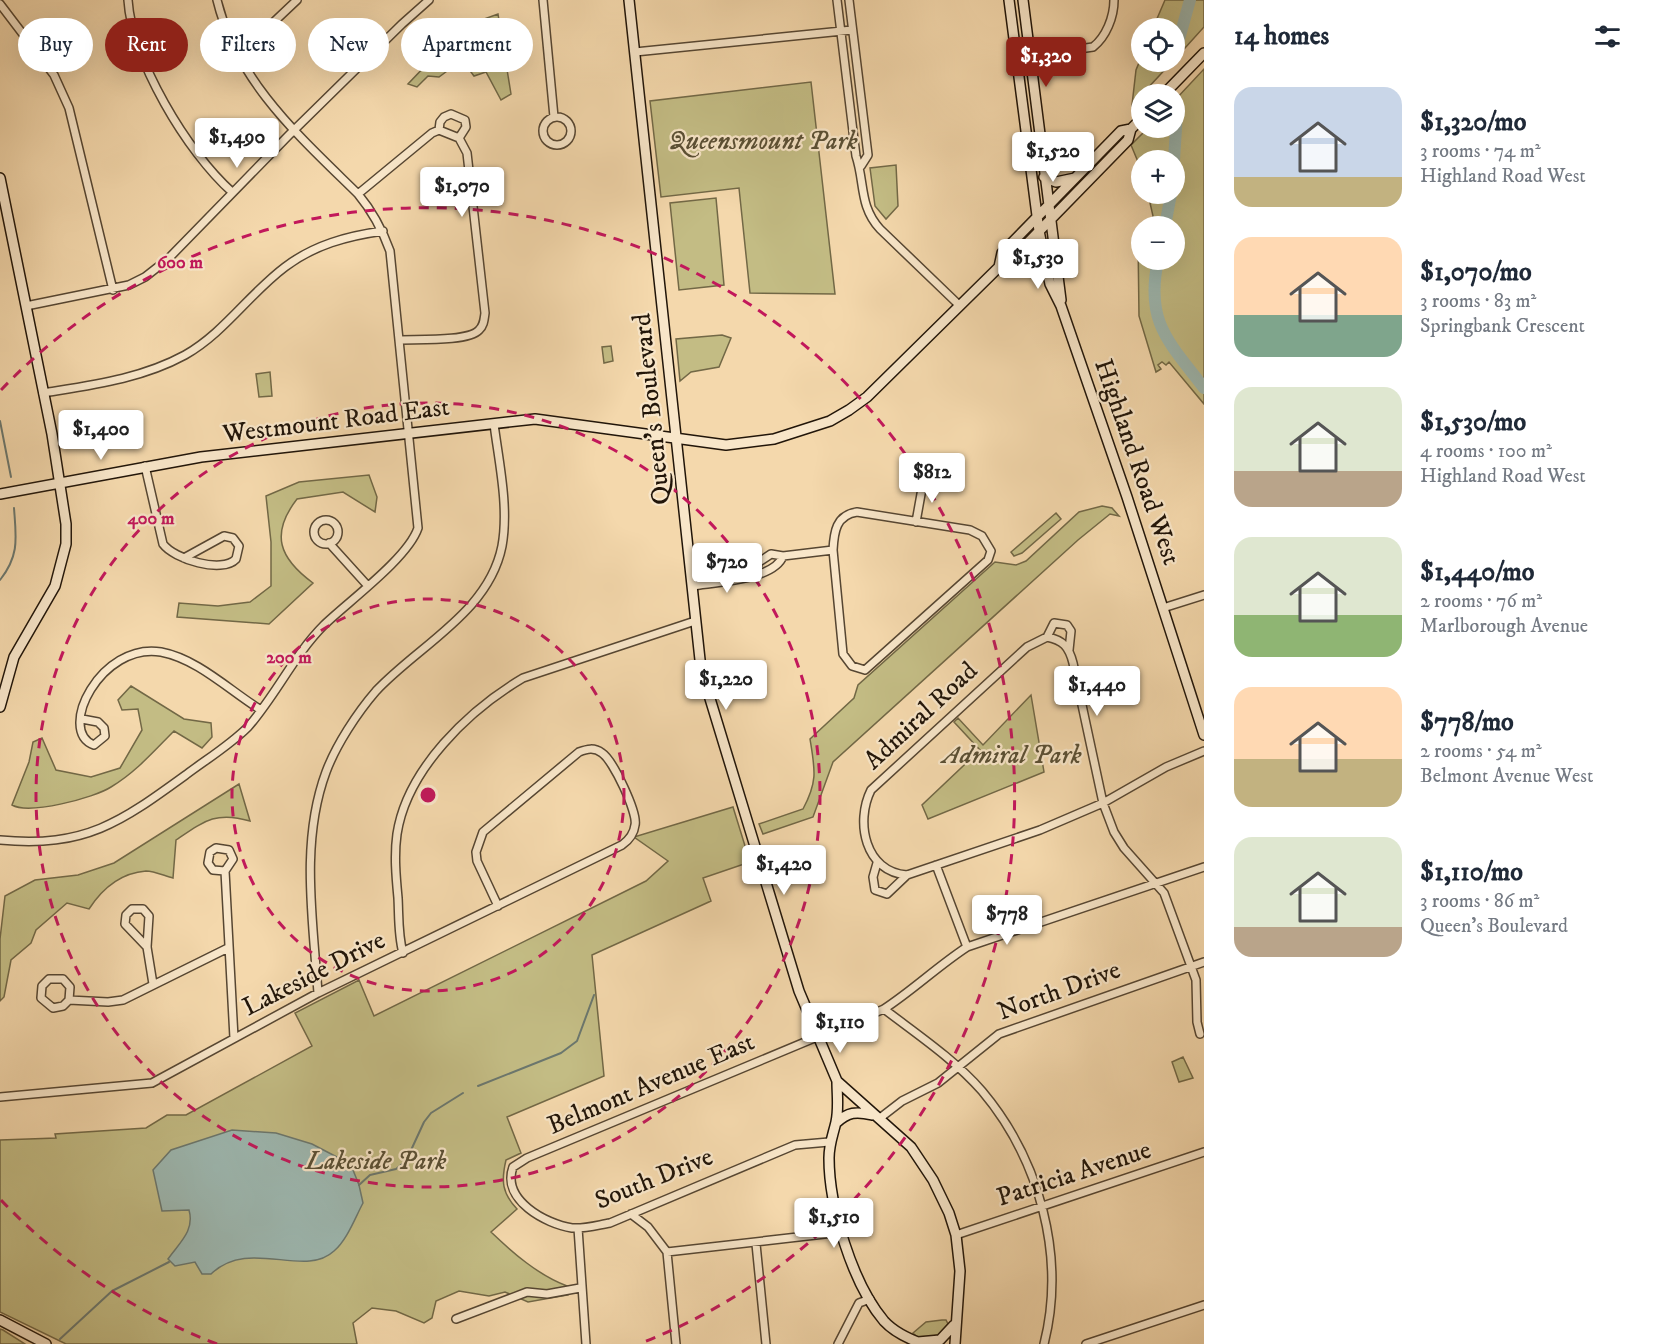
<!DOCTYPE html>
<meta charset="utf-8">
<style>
body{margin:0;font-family:"IM FELL DW Pica",serif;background:#f2f2f3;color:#1f2937;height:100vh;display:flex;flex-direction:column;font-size:22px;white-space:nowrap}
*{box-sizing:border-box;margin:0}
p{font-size:20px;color:#747a83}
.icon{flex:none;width:33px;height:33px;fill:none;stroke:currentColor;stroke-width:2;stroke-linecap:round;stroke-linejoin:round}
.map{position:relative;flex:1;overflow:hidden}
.drawer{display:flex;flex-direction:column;background:#fff;width:450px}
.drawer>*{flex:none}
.hud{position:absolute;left:18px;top:18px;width:570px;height:54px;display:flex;gap:12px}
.fabs{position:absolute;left:1131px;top:18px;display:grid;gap:12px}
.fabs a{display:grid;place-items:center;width:54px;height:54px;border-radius:50%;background:#fff;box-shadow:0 6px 24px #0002;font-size:30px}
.price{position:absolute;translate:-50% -51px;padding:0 14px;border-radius:6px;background:#fff;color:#222;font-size:20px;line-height:39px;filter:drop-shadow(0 2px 3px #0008)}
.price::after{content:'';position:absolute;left:50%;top:36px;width:18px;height:14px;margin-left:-9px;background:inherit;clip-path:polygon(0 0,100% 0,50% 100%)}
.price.selected{background:#8f2418;color:#fff}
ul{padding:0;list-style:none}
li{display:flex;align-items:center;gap:18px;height:150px;padding:0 30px}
li span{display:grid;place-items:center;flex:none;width:168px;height:120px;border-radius:18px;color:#555}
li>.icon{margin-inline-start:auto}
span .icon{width:72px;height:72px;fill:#fffc;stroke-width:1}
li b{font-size:26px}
h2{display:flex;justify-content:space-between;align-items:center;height:72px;padding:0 30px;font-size:26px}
.pill{padding:0 21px;border-radius:27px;background:#fff;box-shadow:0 6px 24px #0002;font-size:21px;line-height:54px}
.pill.selected{background:#8f2418;color:#fff}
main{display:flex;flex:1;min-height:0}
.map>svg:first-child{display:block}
.green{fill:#c3bc84;stroke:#726846;stroke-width:1.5}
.water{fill:#9db8b1;stroke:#6b776e;stroke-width:1.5}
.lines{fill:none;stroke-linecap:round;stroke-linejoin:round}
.stream{stroke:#6b776e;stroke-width:2}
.river{stroke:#9db8b1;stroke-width:12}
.street-casing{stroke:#564632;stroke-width:10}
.secondary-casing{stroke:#211509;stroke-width:12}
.street{stroke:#f8e6c9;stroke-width:7}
.secondary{stroke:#f8e6c9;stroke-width:9}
.ring{fill:none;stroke:#c2185b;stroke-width:3;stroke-dasharray:10 8}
.labels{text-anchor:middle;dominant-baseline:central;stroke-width:4.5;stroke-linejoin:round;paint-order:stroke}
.park-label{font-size:26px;font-style:italic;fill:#5a4f34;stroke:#f8e6c9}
.street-label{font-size:26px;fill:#211509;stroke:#f8e6c9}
.centre{fill:#c2185b;stroke:#f8e6c9;stroke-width:3}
.ring-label{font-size:18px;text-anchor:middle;font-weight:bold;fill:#c2185b;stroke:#f8e6c9;stroke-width:4.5;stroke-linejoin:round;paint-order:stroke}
</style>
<main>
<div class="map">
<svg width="1204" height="1344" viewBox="0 0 1204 1344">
<rect width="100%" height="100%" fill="#f4d8ac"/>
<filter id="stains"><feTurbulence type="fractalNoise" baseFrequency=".00333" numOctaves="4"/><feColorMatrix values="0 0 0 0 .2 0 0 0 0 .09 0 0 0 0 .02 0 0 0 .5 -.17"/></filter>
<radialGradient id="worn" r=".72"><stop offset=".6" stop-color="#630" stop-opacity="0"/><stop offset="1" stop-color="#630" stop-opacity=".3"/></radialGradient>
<!-- green -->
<path class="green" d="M1165,0H1204V27L1175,59L1174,28H1153Z
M498,14L511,94L501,100L486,72L474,76L462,60L439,77L428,76L417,87L408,84L428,63L446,59L442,44L462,26L483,30L484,19Z
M1141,58L1142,62H1172L1132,105L1136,70Z
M1204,69V404L1169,362L1166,365L1162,362L1158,365L1161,369L1156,372L1139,316L1138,240L1141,238L1142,260H1174V226H1150L1153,216L1148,194H1174V160H1142L1141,169L1131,145L1148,128H1174L1175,100Z
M811,82L835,294L750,293L739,188L661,197L650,101Z
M896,165L898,206L886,219L875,206L870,168Z
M716,198L724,285L679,290L670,203Z
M722,335L731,338L719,367L691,372L680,381L676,339Z
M611,346L613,361L604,363L602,347Z
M270,372L272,396L259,397L256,374Z
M369,475L377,497L375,512L343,492L297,499C270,534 279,558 313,583L269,624L177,617L179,603L218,606L250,602L271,586V542L266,496L299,482Z
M1102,506L1112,508L1119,516L1110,514L1078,540L833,762L813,817L763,834L759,824L803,809C818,781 815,770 810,739L854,698L858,685L995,562L1016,565L1026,561L1079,512Z
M1056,513L1061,519L1022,553L1014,556L1011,552Z
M131,686L184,719L211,723L212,737L202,748L174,731C154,751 136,772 111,787C94,798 29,815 12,805L29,762L33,742L42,738L56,770L91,777L120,768L142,730L138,709L122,710L118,700Z
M1031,695L1044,772L928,819L922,805L980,750L954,722L958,718L983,745Z
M239,784L250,821C216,811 204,821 176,840L173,878C165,876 154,871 146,871C120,873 102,889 89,909L67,903L36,930L31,943L11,960L4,997L0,1001V939L5,896L35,880L78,875L114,863Z
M733,807L750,862L703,878L711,901L592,955L604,1076L507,1117L521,1153L506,1160C501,1181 502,1193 517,1209L491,1232C513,1253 538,1275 567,1286L568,1295L528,1302L505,1292L489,1296L459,1291L436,1301L432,1318L424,1323L396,1311L372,1308L353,1323L357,1344H66L0,1312V1140L56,1138L55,1134L146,1128L167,1115H186L312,1046L295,1013L359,980L374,1016L646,881L668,861L634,837Z
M1183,1057L1193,1078L1179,1082L1172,1062Z
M942,1320H946L948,1324L938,1335L919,1339L913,1333L926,1322Z
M0,1329L3,1330L25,1344H0Z"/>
<!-- water -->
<path class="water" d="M232,1130L276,1133L312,1144L335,1156L351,1165L359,1185L363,1203C355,1218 347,1240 334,1251C304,1279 249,1237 211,1274H202L195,1262L175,1266L168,1259C179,1243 195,1231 189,1210L162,1211L153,1170L171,1150Z"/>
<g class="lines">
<!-- stream -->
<path class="stream" d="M0,421L11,477
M0,580C20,555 16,537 14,508
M478,1086L561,1053L577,1041L594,995
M359,1185L370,1175L396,1169L406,1161L424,1122L431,1113L463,1093
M60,1339L112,1291L169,1262"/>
<!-- river -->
<path class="river" d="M1176,50L1190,0
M1174,160L1177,113
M1165,226L1171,194
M1158,260C1145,322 1168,341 1204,388"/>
<!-- street casing -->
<g class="street-casing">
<path id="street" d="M128,0C132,60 187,152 232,192
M543,0L554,117
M837,0L856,156C865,183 859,206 880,229L959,305
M849,0L868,155L861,166
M0,4L54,75L69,108L113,290
M635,52L852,30
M240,54L297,0
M1015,58L1093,47C1106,37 1114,17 1114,0
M543 131a14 14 0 1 1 28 0a14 14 0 1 1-28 0Z
M439,130L440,122L444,117L451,114L465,120L466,127L459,138
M358,194L432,133L439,130L459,138L467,153L485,313C484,320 484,325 479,330C468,342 416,339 399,340
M26,306L129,285L145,277L168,259L289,135L402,24L429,0
M43,393C92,385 141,379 185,355C224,333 249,294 285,267C314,245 347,236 383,231
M145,466L163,544C174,559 222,574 236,559L239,546L233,538L224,536L184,558
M857,512L970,530L982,536L991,551L988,560L865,670L852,666L843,654L833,550C834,532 836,515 857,512Z
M314 532a12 12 0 1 1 24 0a12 12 0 1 1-24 0Z
M916,522L923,483
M329,543L367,585
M754,574L759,562L771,554L783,556L833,550
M692,586C717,582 774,580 783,556
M1163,608L1204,595
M1047,637L1054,623L1067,625L1071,631L1069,650
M82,719L98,722L104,728L105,736L94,745C56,731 101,642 161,652C198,659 230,691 261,710
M0,840C86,848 121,822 187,774C207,759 230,745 248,727C276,695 294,655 324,625C349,601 408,558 418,528L390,251C382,229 373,212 358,194C300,137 237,82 217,0
M877,863L873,877L875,890L887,894L907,875
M936,865L967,947
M225,871L213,870L208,863L210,852L216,848L229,850L233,859L225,871L234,1038
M147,947L125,924L126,915L132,909H143L149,916L147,947L153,984
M403,953C398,935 399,916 398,898C396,877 394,855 397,834C407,769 469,710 523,678L695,621
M318,993C313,920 300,842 326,772C336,745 357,713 376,691C419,645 489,612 502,546C509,507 499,463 494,424
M69,1000L70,987L63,979H49L42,986L41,998L53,1008L63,1006L69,1000L108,1002L123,1000L228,948
M884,1009C918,1035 954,1059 982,1091C1040,1160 1066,1257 1044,1344
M1200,1034L1197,1022L1196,980L1164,893L1124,848L1114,832L1103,803L1073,663C1069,647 1063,640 1047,637L1027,647L871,790C855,822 865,872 907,875L1040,830L1103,803L1166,767L1204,751
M0,1097L152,1083L318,993L622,845C629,840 634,834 635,825C638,813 613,760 602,753C594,747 587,749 579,752L483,832L476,852L477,861L498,906
M880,1118L902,1101L938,1083L999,1034L1204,962
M829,1142L795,1145L610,1223C598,1225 585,1229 572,1228C546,1224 501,1200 513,1167L527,1158L884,1009C913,990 938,966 967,947L1204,867
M631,1214L648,1227L667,1252L676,1344
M578,1228L586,1344
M956,1235L1204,1152
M756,1244L766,1344
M667,1252L842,1232
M456,1319L527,1292L547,1294L580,1288
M838,1344L859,1303L870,1299
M1086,1344L1204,1305"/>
</g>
<!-- secondary casing -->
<g class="secondary-casing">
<path id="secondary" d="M629,0L701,669L799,991L837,1081L911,1147L933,1180L949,1213L956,1235L960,1271L955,1344
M1009,0L1039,231L1050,284L1061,306L1127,497L1204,735
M1023,0L1061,300
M1164,94L1204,53
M1044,177L1056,182L1075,178
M0,178L52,434L66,524V544L55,586L14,657L0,707
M1014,260L1031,256L1045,263
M999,267L1002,253L1121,131L1131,129
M0,494L201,457L535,419L726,445L774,439L830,421L849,410L867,397L999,267L1011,260L1128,140L1131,129L1142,118
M837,1081C837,1095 839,1108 836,1122C833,1135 829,1144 829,1158C829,1206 852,1283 884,1321C894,1332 909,1339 923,1344
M836,1123C848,1112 856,1111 872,1115
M0,1320L46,1344
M918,1342L940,1340L954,1325"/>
</g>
<!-- street -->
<use href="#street" class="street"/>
<!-- secondary -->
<use href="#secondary" class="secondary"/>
</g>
<!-- distance rings -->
<g class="ring">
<circle cx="428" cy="795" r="196"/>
<circle cx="428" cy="795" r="392"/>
<path d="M217 1344A588 588 0 0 1 1 1200M1 390A588 588 0 1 1 639 1344"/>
</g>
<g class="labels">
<!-- park labels -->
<g class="park-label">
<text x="763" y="141">Queensmount Park</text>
<text x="1012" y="755">Admiral Park</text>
<text x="376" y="1161">Lakeside Park</text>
</g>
<!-- street labels -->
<g class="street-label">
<text transform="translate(652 409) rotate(-96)">Queen's Boulevard</text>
<text transform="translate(336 421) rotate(-7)">Westmount Road East</text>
<text transform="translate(1137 462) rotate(71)">Highland Road West</text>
<text transform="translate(921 716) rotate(-43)">Admiral Road</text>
<text transform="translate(314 974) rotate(-27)">Lakeside Drive</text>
<text transform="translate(1059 991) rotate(-20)">North Drive</text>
<text transform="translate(651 1084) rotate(-23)">Belmont Avenue East</text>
<text transform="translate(1074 1174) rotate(-18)">Patricia Avenue</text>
<text transform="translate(654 1179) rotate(-22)">South Drive</text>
</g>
</g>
<circle cx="428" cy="795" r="9" class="centre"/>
<g class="ring-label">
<text x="180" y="268">600 m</text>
<text x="151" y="524">400 m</text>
<text x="289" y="663">200 m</text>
</g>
<rect width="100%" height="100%" filter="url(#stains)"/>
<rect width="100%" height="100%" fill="url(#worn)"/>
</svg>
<div class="fabs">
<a><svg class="icon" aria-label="locate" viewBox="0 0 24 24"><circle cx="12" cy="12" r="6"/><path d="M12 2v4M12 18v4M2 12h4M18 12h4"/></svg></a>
<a><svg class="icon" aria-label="layers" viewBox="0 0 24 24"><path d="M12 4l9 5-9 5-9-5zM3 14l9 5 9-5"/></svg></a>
<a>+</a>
<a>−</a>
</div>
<b class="price selected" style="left:1046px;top:88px">$1,320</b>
<b class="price" style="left:237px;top:169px">$1,490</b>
<b class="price" style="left:1053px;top:183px">$1,520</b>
<b class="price" style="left:462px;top:218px">$1,070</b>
<b class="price" style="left:1038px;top:290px">$1,530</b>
<b class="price" style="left:101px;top:461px">$1,400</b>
<b class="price" style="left:932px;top:504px">$812</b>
<b class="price" style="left:727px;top:594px">$720</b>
<b class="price" style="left:726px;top:711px">$1,220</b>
<b class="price" style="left:1097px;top:717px">$1,440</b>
<b class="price" style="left:784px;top:896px">$1,420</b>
<b class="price" style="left:1007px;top:946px">$778</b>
<b class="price" style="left:840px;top:1054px">$1,110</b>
<b class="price" style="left:834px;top:1249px">$1,510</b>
<div class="hud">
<a class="pill">Buy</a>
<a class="pill selected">Rent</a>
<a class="pill">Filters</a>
<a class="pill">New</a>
<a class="pill">Apartment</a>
</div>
</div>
<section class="drawer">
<h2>14 homes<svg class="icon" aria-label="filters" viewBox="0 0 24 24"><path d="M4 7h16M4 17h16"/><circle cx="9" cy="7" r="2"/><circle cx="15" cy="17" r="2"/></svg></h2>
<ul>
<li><span style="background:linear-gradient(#c9d6e8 75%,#c2b280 0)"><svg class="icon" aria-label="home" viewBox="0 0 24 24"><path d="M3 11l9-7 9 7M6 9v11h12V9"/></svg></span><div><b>$1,320/mo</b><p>3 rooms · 74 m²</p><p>Highland Road West</p></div></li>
<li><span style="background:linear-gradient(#ffd9b3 65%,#7fa58c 0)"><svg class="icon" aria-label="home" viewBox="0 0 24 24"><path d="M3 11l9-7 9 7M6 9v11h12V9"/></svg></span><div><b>$1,070/mo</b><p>3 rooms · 83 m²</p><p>Springbank Crescent</p></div></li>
<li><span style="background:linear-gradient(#dfe7d0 70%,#b9a48a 0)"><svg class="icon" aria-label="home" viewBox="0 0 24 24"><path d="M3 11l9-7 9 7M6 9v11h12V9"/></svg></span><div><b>$1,530/mo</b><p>4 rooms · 100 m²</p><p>Highland Road West</p></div></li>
<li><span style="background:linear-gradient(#dfe7d0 65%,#8fb573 0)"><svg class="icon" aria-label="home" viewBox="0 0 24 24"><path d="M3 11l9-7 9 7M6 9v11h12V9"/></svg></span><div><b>$1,440/mo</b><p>2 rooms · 76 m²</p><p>Marlborough Avenue</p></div></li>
<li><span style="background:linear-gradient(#ffd9b3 60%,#c2b280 0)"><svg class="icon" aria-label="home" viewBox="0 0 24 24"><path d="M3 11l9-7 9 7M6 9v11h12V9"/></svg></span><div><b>$778/mo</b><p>2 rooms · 54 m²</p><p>Belmont Avenue West</p></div></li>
<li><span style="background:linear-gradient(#dfe7d0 75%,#b9a48a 0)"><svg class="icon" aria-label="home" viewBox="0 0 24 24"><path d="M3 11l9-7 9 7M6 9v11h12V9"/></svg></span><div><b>$1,110/mo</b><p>3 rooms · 86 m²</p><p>Queen's Boulevard</p></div></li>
</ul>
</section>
</main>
